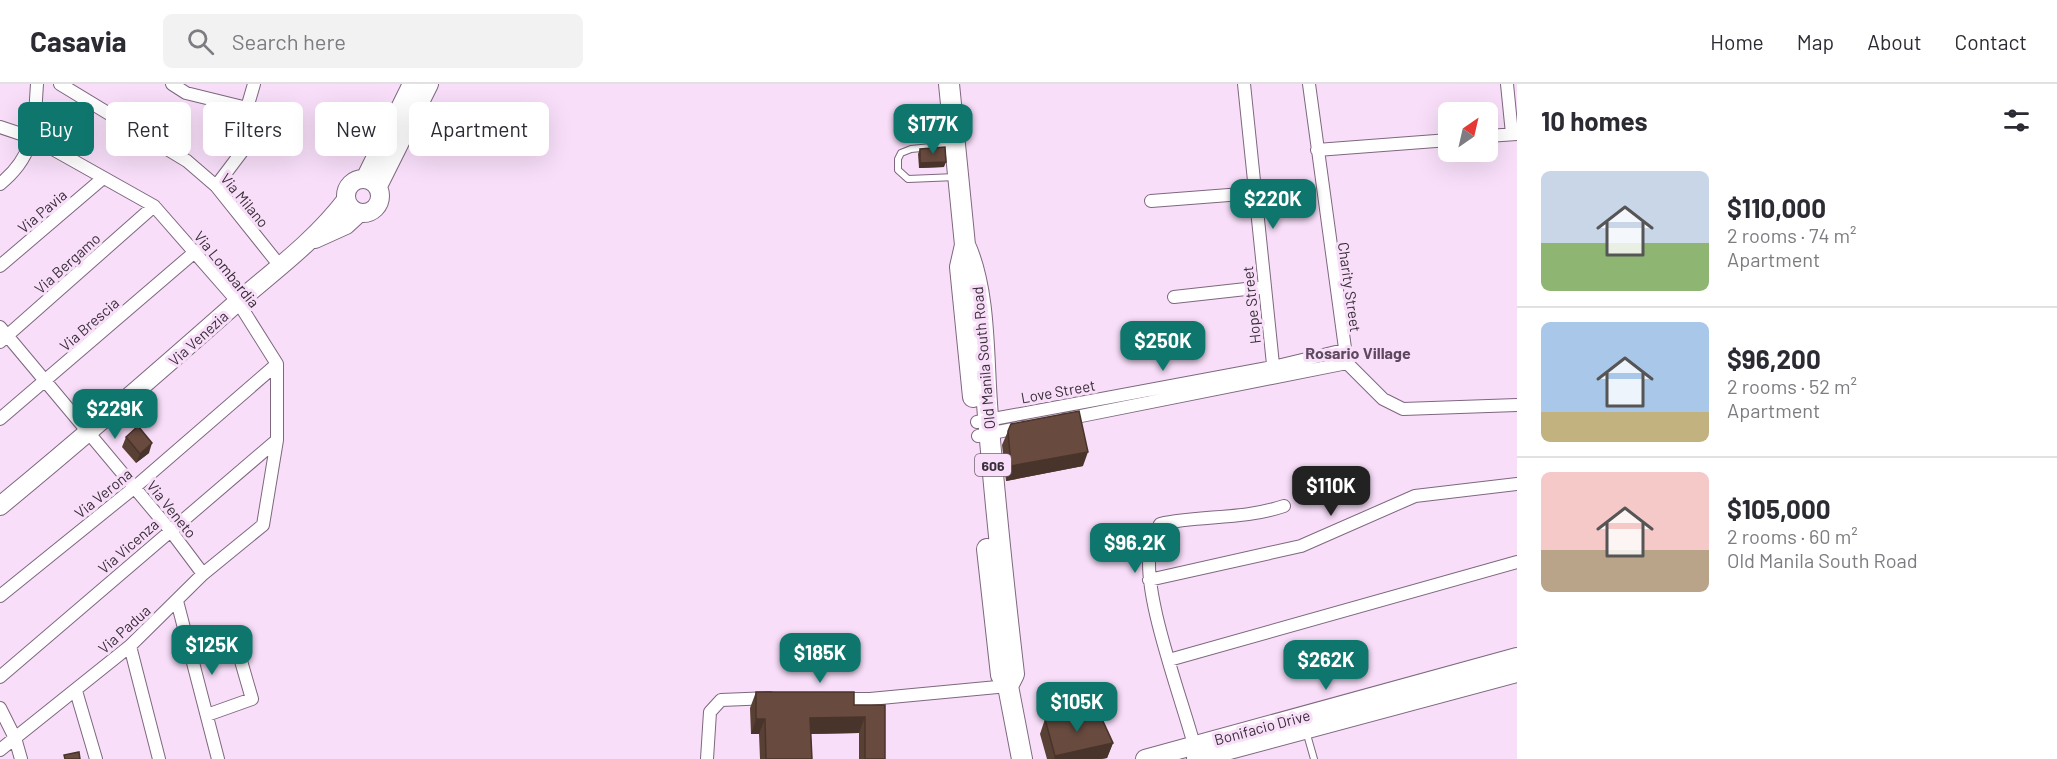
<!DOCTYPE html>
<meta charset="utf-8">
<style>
body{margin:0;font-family:Barlow,sans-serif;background:#f2f2f3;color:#2b2b33;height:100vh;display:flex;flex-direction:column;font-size:22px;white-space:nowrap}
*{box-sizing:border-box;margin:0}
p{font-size:20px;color:#7c7c81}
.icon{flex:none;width:33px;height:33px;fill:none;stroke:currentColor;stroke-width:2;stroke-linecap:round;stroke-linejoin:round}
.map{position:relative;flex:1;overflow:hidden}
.drawer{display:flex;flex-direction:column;background:#fff;width:540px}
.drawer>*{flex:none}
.top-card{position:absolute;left:18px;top:18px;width:570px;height:54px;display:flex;gap:12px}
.needle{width:39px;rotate:34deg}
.buttons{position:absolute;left:1438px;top:18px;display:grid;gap:12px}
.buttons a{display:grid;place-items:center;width:60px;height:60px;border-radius:9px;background:#fff;box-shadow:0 6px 24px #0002;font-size:30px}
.price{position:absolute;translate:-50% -51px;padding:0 14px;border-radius:12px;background:#0f766e;color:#fff;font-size:20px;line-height:39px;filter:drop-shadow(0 2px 3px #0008)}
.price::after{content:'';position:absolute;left:50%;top:36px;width:18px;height:14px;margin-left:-9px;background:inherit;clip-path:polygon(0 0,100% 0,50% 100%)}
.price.active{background:#222;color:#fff}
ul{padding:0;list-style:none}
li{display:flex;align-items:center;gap:18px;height:150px;padding:0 24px}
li+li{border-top:2px solid #e1e1e2}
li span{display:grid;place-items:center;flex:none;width:168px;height:120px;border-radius:9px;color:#555}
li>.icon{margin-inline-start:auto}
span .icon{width:72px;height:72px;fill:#fffc;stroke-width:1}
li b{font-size:26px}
h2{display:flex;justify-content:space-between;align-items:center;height:72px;padding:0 24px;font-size:26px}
.pill{padding:0 21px;border-radius:9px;background:#fff;box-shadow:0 6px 24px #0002;font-size:21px;line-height:54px}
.pill.active{background:#0f766e;color:#fff}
header{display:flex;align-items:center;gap:36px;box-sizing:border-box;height:84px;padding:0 30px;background:#fff;border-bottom:2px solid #e1e1e2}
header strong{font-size:28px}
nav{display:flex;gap:33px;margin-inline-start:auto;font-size:21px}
.search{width:420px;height:54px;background:#f2f2f3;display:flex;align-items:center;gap:15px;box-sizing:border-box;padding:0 21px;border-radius:9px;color:#7c7c81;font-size:22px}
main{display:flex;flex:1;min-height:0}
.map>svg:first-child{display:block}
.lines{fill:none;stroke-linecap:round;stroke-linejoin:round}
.lane-casing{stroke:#7e677f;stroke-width:8}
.street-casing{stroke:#7e677f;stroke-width:14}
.secondary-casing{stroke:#7e677f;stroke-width:20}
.primary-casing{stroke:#7e677f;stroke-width:22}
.lane{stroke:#fff;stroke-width:6}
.street{stroke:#fff;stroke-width:12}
.secondary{stroke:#fff;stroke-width:18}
.primary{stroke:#fff;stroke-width:20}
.wall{fill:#594035}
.shaded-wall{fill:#49342b}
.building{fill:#684a3e;stroke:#49342b;stroke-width:1.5}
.labels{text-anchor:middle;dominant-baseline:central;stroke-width:6;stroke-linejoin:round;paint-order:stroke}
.shield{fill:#f8def9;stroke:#726373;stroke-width:1.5}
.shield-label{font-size:14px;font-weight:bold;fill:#382e39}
.street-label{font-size:15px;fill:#382e39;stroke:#f8def9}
.neighbourhood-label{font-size:16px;font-weight:bold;fill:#5e4960;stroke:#f8def9}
</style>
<header>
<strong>Casavia</strong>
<div class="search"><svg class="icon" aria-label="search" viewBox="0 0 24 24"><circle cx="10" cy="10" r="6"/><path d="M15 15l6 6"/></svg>Search here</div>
<nav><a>Home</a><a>Map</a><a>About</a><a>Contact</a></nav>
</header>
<main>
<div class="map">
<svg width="1517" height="675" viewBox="0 0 1517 675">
<rect width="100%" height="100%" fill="#f8def9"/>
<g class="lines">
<!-- lane casing -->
<g class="lane-casing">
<path id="lane" d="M951,61L911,65L901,69L898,75V86L908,95L956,93
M1306,647L1314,675"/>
</g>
<!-- street casing -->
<g class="street-casing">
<path id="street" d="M60,0L187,77L216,102L280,182
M172,0L186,9L247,24L254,0
M1244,0L1274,290
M1309,0L1347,279L1383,315L1403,325L1517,321
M1507,0L1512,50
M0,43L33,54L154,122L238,218L277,280V356L263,441L203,490L130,562L0,666
M1488,52L1517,50
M1317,66L1449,56
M0,100C36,71 34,43 37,0
M216,102L247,61
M1151,117L1255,109
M0,182L102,95
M1174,213L1264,203
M0,243L170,446L203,490
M0,258L154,122
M0,335L196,167
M1066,335L1347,279
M977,338L1273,283L1344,266
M978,352L1022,343
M1149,496L1301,462L1415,412L1517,400
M0,512L135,403L277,280
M177,517L218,675
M130,562L159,675
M1169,576L1517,478
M0,593L277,356
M76,607L96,675
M839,615H870L1008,602
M0,624L15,654L21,675
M207,631L252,615L241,577
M1196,668C1184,620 1139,505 1151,462C1153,454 1157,447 1160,440C1201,431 1243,436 1284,422
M707,675L710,628L721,616L770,614"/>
</g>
<!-- secondary casing -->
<g class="secondary-casing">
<path id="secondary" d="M346 112a17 17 0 1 1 34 0a17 17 0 1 1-34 0Z
M365,95L412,0
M378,102L429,0
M315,155L346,141L359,129
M0,422C79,357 156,290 233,222C272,188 314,158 346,116
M1145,675L1517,573
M1196,675L1517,589"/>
</g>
<!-- primary casing -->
<g class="primary-casing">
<path id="primary" d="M949,0L965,161C987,209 983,279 988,332C995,418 1004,504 1014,590L1008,602
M965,161L960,183L973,313
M987,465L1001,591L1008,602L1022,675"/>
</g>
<!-- lane -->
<use href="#lane" class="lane"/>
<!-- street -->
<use href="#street" class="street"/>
<!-- secondary -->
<use href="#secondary" class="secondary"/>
<!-- primary -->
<use href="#primary" class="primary"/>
</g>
<!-- wall -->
<path class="wall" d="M920,65L944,83L919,84L918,70Z
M1008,347L1083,382L1006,397L1002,361Z
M126,353L149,369L136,379L122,363Z
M756,608L854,621H885V675H859V649L811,650L812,675H760L759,650H751L750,624Z
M1045,635L1113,659L1107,674L1101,675H1047L1040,650Z"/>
<!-- shaded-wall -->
<path class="shaded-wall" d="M946,78L944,83L919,84L920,79Z
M152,359L149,369L136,379L140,370Z
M1088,368L1083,382L1006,397L1011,382Z
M865,633L859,649L805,650L810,634Z
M756,635H765L759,650H751Z
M1113,659L1107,674L1101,675H1054L1055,672Z"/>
<!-- building -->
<path class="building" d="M945,63L946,78L920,79V65Z
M1079,327L1088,368L1011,382L1008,347L1011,340Z
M138,342L152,359L140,370L126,353Z
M756,608H854V621H885V675H865V633L810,634L812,675H766L765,635H756Z
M1075,629L1101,633L1113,659L1055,672L1045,635Z
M79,668L80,675H65L64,671Z"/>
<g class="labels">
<!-- shield labels -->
<rect class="shield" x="975" y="370" width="36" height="22" rx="4.5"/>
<g class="shield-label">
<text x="993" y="381">606</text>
</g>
<!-- street labels -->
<g class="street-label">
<text transform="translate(245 116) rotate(50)">Via Milano</text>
<text transform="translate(42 127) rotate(-40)">Via Pavia</text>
<text transform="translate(67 179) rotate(-42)">Via Bergamo</text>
<text transform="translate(227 185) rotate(51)">Via Lombardia</text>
<text transform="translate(1350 203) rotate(82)">Charity Street</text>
<text transform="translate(1251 221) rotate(-96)">Hope Street</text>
<text transform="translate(89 240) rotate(-41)">Via Brescia</text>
<text transform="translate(198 254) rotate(-42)">Via Venezia</text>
<text transform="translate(983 274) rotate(-95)">Old Manila South Road</text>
<text transform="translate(1058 307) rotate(-10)">Love Street</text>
<text transform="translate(103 409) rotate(-39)">Via Verona</text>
<text transform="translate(172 425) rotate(51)">Via Veneto</text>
<text transform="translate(128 462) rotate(-41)">Via Vicenza</text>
<text transform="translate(124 545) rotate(-42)">Via Padua</text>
<text transform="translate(1262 643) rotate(-15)">Bonifacio Drive</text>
</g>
<!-- neighbourhood labels -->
<g class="neighbourhood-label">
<text x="1358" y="268">Rosario Village</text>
</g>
</g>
</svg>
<div class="buttons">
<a><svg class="needle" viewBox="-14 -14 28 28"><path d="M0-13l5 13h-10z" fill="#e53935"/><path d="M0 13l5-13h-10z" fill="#7c7c81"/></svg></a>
</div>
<b class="price" style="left:933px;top:71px">$177K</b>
<b class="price" style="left:1273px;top:146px">$220K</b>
<b class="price" style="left:1163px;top:288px">$250K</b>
<b class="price" style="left:115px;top:356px">$229K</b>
<b class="price active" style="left:1331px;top:433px">$110K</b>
<b class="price" style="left:1135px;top:490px">$96.2K</b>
<b class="price" style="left:212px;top:592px">$125K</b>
<b class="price" style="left:820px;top:600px">$185K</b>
<b class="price" style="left:1326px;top:607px">$262K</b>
<b class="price" style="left:1077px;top:649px">$105K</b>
<div class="top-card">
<a class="pill active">Buy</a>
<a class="pill">Rent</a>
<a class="pill">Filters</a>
<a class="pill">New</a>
<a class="pill">Apartment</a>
</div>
</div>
<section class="drawer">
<h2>10 homes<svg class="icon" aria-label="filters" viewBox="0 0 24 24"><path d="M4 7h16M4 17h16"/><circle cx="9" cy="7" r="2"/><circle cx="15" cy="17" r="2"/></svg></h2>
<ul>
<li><span style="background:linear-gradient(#c9d6e8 60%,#8fb573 0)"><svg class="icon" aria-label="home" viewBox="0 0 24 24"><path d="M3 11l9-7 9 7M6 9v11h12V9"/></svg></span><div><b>$110,000</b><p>2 rooms · 74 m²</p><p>Apartment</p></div></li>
<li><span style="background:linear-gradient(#a9c7e8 75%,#c2b280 0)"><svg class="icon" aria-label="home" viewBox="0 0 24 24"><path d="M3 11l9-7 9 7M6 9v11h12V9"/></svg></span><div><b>$96,200</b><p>2 rooms · 52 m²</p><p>Apartment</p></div></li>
<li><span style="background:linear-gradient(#f6c9c9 65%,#b9a48a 0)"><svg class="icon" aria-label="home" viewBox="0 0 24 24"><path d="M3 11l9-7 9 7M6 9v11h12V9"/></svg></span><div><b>$105,000</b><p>2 rooms · 60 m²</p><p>Old Manila South Road</p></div></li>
</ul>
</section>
</main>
